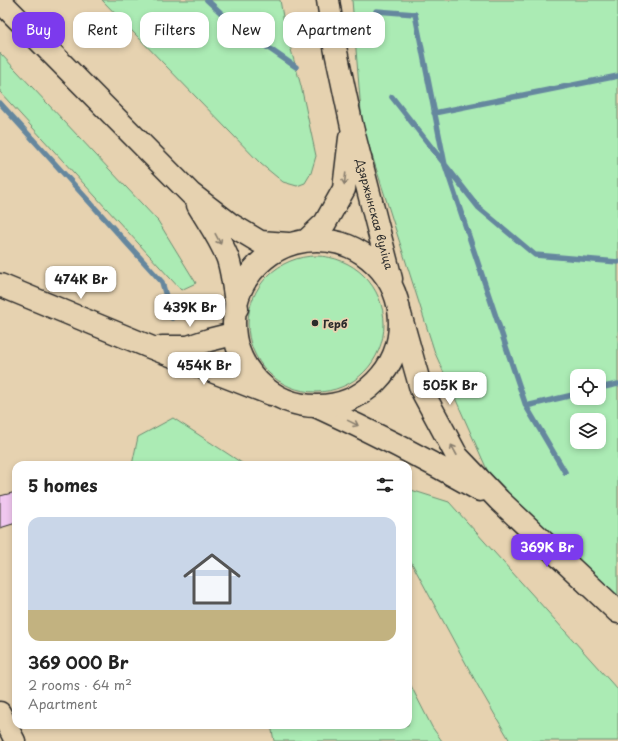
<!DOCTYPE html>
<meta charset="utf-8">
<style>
body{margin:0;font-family:"Playpen Sans",sans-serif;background:#f2f2f2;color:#222;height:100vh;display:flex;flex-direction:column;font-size:15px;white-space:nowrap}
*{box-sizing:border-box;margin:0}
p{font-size:13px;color:#767676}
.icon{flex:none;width:22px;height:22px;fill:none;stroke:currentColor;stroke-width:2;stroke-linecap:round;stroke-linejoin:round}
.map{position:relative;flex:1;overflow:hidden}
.drawer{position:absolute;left:12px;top:461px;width:400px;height:268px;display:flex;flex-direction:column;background:#fff;border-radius:12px;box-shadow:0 2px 6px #0003}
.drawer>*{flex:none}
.guide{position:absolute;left:12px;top:12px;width:400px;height:36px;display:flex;gap:8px}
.fabs{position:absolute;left:570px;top:369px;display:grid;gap:8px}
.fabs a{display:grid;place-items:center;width:36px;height:36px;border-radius:8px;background:#fff;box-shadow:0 2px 6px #0003;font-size:20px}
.price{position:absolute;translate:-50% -34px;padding:0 9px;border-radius:8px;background:#fff;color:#222;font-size:13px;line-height:26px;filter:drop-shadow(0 1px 2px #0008)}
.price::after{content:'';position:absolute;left:50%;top:24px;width:12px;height:9px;margin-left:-6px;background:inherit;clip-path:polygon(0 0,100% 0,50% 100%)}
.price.selected{background:#7c3aed;color:#fff}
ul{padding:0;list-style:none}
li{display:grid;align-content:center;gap:8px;height:212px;padding:0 16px}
li span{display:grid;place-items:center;height:124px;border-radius:12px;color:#555}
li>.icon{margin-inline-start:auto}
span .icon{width:72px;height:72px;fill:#fffc;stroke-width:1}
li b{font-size:17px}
h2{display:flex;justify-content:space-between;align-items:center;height:48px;padding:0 16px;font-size:17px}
.tag{padding:0 14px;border-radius:12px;background:#fff;box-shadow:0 2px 6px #0003;font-size:14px;line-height:36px}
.tag.selected{background:#7c3aed;color:#fff}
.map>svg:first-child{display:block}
.green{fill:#abebb4;stroke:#6b8b70;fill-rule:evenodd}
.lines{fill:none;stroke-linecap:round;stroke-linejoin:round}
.stream{stroke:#65879e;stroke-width:5.5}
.building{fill:#f0c7ef;stroke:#2b2b2b}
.street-casing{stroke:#2b2b2b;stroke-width:23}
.secondary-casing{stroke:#2b2b2b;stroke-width:25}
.primary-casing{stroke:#2b2b2b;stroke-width:25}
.path{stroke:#2b2b2b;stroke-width:2.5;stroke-dasharray:3 3;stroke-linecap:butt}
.street{stroke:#e6d2b0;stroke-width:20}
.secondary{stroke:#e6d2b0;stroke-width:22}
.primary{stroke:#e6d2b0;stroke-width:22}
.oneway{stroke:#887e6e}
.poi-dot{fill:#2b2b2b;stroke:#e6d2b0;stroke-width:1.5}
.labels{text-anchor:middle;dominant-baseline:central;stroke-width:3.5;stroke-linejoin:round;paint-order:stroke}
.street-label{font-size:11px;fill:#2b2b2b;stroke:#e6d2b0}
.poi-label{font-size:11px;font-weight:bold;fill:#2b2b2b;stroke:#e6d2b0;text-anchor:start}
</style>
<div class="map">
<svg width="618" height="741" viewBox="0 0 618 741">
<rect width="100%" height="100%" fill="#e6d2b0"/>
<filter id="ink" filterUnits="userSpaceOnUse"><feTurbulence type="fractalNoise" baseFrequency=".025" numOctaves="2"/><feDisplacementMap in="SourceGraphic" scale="8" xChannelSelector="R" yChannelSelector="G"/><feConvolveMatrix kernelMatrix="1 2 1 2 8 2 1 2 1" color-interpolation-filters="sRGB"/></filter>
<g filter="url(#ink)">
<!-- green -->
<path class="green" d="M102,0H280L285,28L301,86L316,156L311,173L305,183L297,186L283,182L261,164Z
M352,0H618V598L493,483L435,353L362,124ZM577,376H599V398H577ZM577,420H599V442H577Z
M0,53L158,221L196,283L181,290L0,92Z
M248 324a68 68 0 1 1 136 0a68 68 0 1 1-136 0Z
M173,418L245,465H132L138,437Z
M408,489L449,502L618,690V741H510L477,684L408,556Z
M408,680L432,727L442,741H274L271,725H408Z"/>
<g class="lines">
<!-- stream -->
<path class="stream" d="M207,0L232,23L296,67
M376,11L415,14L445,165L526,406
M392,97L479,208L535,255L618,262
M0,103L162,282L172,318
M434,113L618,76
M599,388L618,384
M565,472L526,406L577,394"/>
</g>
<!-- building -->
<path class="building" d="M16,492V523L0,528V496Z"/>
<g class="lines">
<!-- street casing -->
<g class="street-casing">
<path id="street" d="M0,712L15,741"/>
</g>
<!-- secondary casing -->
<g class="secondary-casing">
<path id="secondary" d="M0,285L150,347L271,394
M400,314L421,389L457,456L499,500L618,612
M162,347H188L209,340L233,334
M318,407C373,432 427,460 480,490"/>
</g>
<!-- primary casing -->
<g class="primary-casing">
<path id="primary" d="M328,0L335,47L352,127L391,279
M0,1L191,194L230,224L260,242L288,244
M198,205C208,222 221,240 228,259C233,275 234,292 237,308
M308,239L325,223L344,189L350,138
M234 323a83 83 0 1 1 166 0a83 83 0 1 1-166 0Z"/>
</g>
<!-- path -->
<path class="path" d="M209,319L216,306"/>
<!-- street -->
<use href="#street" class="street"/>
<!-- secondary -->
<use href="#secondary" class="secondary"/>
<!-- primary -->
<use href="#primary" class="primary"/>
</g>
<!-- one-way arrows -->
<defs><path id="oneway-shaft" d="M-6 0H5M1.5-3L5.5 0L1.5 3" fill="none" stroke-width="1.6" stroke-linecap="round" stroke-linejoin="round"/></defs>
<g class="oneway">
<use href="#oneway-shaft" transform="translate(345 179) rotate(97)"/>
<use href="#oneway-shaft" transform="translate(218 239) rotate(62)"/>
<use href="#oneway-shaft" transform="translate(353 423) rotate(26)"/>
<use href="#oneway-shaft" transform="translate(454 450) rotate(-119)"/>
</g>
</g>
<!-- markers -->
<circle class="poi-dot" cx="315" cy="323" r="4"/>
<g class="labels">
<!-- street labels -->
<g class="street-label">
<text transform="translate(375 214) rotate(75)">Дзяржынская вуліца</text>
</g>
<!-- poi labels -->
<g class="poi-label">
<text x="323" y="323">Герб</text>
</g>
</g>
</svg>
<div class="fabs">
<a><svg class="icon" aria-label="locate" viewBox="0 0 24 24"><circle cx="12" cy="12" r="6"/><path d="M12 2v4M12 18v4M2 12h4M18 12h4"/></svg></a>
<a><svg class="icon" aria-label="layers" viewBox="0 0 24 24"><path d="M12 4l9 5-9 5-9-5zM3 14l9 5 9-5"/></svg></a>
</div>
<b class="price" style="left:81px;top:300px">474K Br</b>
<b class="price" style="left:190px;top:328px">439K Br</b>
<b class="price" style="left:204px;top:386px">454K Br</b>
<b class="price" style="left:450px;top:406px">505K Br</b>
<b class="price selected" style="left:547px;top:568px">369K Br</b>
<div class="guide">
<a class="tag selected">Buy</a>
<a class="tag">Rent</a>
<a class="tag">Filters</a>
<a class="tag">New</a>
<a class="tag">Apartment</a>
</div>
<section class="drawer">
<h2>5 homes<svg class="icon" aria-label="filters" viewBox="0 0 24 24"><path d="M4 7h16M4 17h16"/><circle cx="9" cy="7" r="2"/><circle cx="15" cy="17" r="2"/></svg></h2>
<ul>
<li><span style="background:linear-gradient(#c9d6e8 75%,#c2b280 0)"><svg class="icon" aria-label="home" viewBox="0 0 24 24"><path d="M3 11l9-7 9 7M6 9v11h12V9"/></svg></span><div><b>369 000 Br</b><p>2 rooms · 64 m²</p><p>Apartment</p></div></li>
</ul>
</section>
</div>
